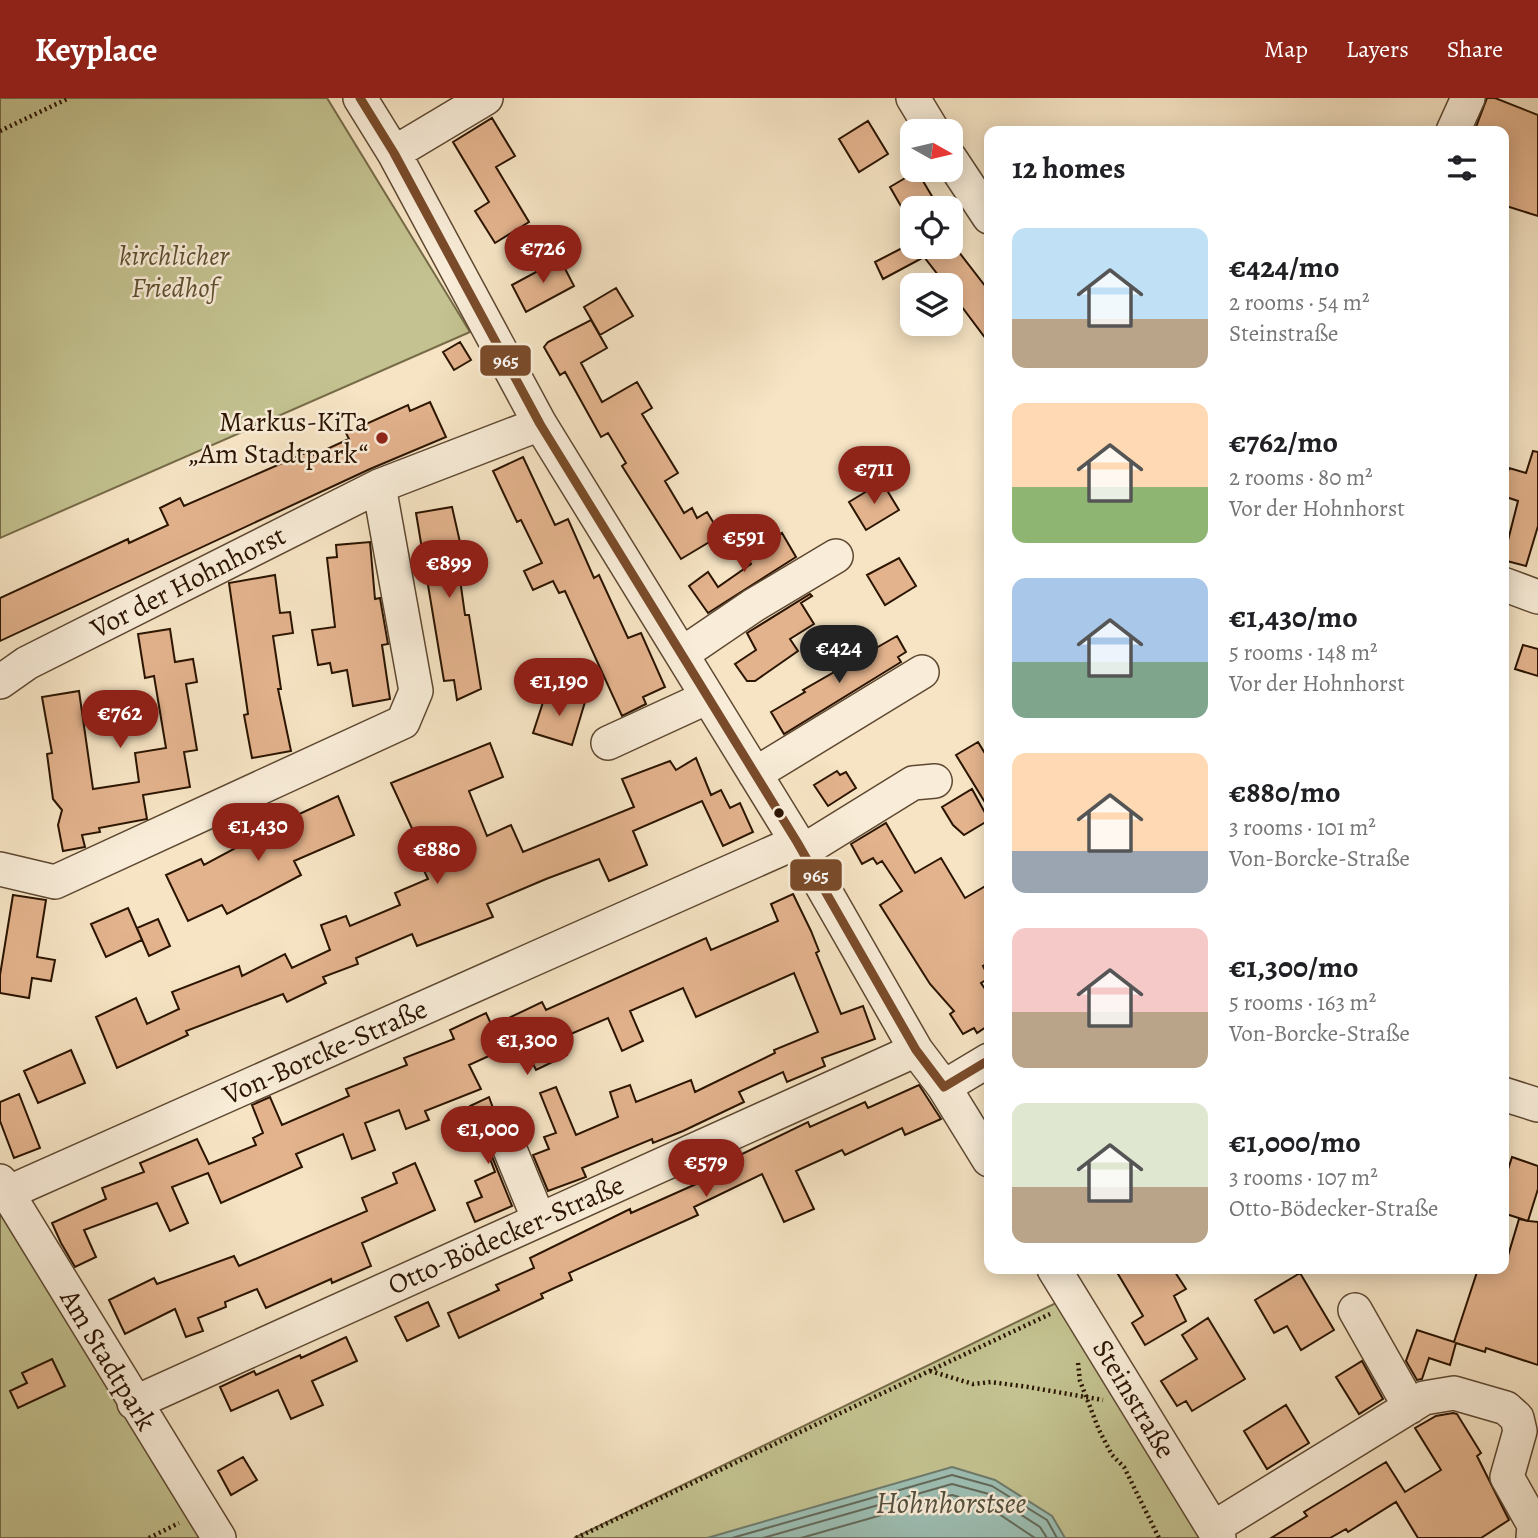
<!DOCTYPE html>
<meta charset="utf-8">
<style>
body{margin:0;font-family:Alegreya,serif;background:#f6f6f6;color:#202124;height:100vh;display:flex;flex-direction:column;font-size:26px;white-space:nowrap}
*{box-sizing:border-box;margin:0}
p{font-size:23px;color:#757577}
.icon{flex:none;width:38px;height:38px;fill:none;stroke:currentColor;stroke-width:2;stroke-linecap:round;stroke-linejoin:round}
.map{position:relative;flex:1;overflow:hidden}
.details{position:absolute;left:984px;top:28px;width:525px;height:1148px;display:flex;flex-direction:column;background:#fff;border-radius:14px;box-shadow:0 4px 18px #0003}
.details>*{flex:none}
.needle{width:46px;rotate:98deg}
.tools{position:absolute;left:900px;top:21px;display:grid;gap:14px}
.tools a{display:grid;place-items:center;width:63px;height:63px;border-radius:14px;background:#fff;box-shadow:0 4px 18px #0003;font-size:35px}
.price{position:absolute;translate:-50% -60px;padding:0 16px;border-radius:24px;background:#8f2418;color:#fff;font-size:23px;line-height:46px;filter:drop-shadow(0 2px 4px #0008)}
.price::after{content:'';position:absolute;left:50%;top:42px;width:21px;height:16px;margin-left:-10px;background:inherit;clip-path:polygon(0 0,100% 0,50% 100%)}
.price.selected{background:#222;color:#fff}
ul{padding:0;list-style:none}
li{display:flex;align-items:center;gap:21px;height:175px;padding:0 28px}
li span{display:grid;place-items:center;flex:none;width:196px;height:140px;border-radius:14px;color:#555}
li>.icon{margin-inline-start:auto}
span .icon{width:84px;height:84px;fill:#fffc;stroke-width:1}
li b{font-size:30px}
h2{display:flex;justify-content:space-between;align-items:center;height:84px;padding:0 28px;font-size:30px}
header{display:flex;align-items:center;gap:42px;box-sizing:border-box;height:98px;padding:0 35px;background:#8f2418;color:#fff}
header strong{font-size:33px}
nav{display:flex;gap:38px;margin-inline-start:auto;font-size:24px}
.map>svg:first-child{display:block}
.green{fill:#c3c290;stroke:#776b48;stroke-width:2}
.water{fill:#9dbfb4;stroke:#6f7b6c;stroke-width:2}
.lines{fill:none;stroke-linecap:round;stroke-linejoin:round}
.shore{stroke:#646a5a;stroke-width:2}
.building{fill:#e3b38d;stroke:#2b1400;stroke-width:2}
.minor-casing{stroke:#5e4831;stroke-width:36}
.path{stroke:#2b1400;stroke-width:4.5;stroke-dasharray:2 3.5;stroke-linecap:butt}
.minor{stroke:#f9edd9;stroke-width:33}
.bus-1-casing{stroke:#f9edd9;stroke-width:14}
.bus-1{stroke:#7a4b2a;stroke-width:9}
.poi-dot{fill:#8f2418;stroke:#f9edd9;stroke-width:2.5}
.bus-dot{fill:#2b1400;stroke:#f9edd9;stroke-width:2.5}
.labels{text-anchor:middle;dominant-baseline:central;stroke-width:5;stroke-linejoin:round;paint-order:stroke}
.park-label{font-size:28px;font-style:italic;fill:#605132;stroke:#f9edd9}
.poi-label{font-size:28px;fill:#2b1400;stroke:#f9edd9;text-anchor:end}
.street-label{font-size:28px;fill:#2b1400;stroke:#f9edd9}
.water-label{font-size:30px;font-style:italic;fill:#53503f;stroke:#f9edd9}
.line-badge{stroke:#f9edd9;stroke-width:2.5}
.badge-label{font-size:19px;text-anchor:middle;font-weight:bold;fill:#fff}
</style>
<header>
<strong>Keyplace</strong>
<nav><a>Map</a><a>Layers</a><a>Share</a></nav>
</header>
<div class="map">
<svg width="1538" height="1440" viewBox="0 0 1538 1440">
<rect width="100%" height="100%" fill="#f6e4c4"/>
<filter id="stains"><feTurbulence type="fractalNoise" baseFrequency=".00286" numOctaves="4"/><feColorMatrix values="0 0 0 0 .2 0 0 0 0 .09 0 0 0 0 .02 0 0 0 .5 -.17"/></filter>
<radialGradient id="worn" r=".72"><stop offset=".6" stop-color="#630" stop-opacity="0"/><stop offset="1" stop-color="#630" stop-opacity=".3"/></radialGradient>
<!-- green -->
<path class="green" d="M0,0H327L470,234L0,440Z
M0,1110L120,1311L227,1440H0Z
M1060,1203L1202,1440H574Z"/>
<!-- water -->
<path class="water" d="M952,1369L995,1382L1052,1418L1065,1440H707Z"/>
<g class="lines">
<!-- shore -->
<path class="shore" d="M732,1440L952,1377L992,1388L1047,1422L1057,1440
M763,1440L952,1386L989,1396L1040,1429L1047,1440
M801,1440L952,1397L984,1406L1035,1440"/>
</g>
<!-- building -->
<path class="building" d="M1487,0H1495L1538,17V118L1503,107V33H1487L1476,29Z
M492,20L515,58L496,69L529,124L495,145L475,113L489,104L453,44Z
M868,23L888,56L859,74L839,41Z
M917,73L939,110H902L890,89Z
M912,145V149H955L989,193V245L950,193V187H946L924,159L883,181L875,164Z
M560,161L574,188L526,214L512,187Z
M616,190L633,218L600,237L584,209Z
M591,222L607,250L581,265L602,304L637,284L652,310L642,316L678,375L665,383L684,415L692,410L697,420L707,414L721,437L681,461L622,368L626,365L608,335L601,339L565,274L560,277L544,249L548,244Z
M460,244L471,262L454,272L443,254Z
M430,304L446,339L370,371L0,543V500L128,441L129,445L168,427L160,410L180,400L184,408L312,352L314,357L349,341L346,335L408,307L410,313Z
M1533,353L1538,354V428L1526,468L1503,462L1518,403L1503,398V389L1509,370L1526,375Z
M523,359L555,427L568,421L594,480L599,477L628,540L641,535L665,589L643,599L646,606L622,618L565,493L559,495L553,483L533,492L524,473L542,465L521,422L517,424L493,373Z
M882,384L899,412L866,432L849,404Z
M452,409L462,453L459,454L461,460H457L465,517H469L481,591L457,602L454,582L444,583L416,415Z
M782,435L796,459L708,515L689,488L708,474L718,489L751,466L746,457Z
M370,444L375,501L380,500L388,546L382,547L390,601L353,608L347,572L332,575L330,565L318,567L312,532L335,529L327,460L337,459L336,447Z
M899,460L916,488L885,507L867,477Z
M275,477L280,515L290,514L293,535L273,538L281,591H278L291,653L252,660L244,617L248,616L229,485Z
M810,496L812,498L801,505L814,526L790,541L798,553L755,583H747L735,566L756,552L747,535Z
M170,531L175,564L193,561L197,584L186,586L197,652L184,654L190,689L143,697L147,721L99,730L100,734L82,737L85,749L63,753L58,727L62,712L53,701L47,656L52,655L42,599L79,593L93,691L139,684L135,655L166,650L154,578L145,580L138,536Z
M897,538L906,554L898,559L901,564L784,636L771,614L805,594L803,592Z
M1523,547L1538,551V578L1515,571Z
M547,592L585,604L572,647L533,635Z
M978,644L989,662V711L956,657Z
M490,645L503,679L469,693L487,738L511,727L523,754L634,709L622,681L670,663L676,672L696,660L711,697L721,692L730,710L740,705L753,734L723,748L702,703L633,733L647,767L609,783L599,761L546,781L487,806L493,819L417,848L412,836L356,860L358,866L323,879L326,885L287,904L283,896L186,933L188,937L117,970L96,919L136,900L147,926L179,911L172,894L239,868L242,878L285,856L292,870L330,852L321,827L346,818L350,828L400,807L395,795L428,781L416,755L422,752L391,685Z
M837,673L840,677L846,674L856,690L828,708L814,687Z
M972,691L989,722L964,737L953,727L942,709Z
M338,698L354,737L294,763L301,777L227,816L222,807L188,823L166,777L201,761L204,767L254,740L257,745L299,723L297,717Z
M886,725L915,775L941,760L965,800L989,786V865L983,868L989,880L981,885L989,897V927L977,935L974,930L963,936L950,916L954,913L930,886L880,807L902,793L882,763L877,766L873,760L862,766L851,746Z
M793,796L811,833L819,853L816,855L841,916L863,908L875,941L822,960L825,968L787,984L783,974L739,994L744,1004L683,1033L653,1045L652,1041L582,1070L586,1079L548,1093L533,1057L549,1051L544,1039L556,1035L540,995L556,989L576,1037L618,1019L610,994L630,987L636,1004L691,982L695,994L775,955L774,952L818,934L794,875L696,919L683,890L630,913L643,943L622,953L608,920L559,941L567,957L536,972L522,943L469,967L481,991L425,1013L429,1022L406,1031L399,1012L365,1025L375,1052L352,1061L343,1036L296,1056L302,1069L221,1105L208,1075L172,1089L188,1125L170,1133L157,1105L84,1132L96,1159L75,1169L61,1145L52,1125L106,1101L102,1090L144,1074L140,1065L197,1041L209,1066L256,1047L253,1040L263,1035L252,1007L270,999L282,1027L349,998L346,991L407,967L404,960L454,941L450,932L486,915L492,928L542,904L546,912L706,840L711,852L778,823L771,806Z
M13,797L46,802L37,859L55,862L51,883L32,880L29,900L0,895V877Z
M128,810L142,842L106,859L91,826Z
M158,821L170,848L149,858L137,830Z
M71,952L85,985L38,1005L24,973Z
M919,987L941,1021L905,1037L902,1030L845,1057L842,1052L796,1073L814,1111L784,1124L762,1076L694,1109L698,1117L569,1175L572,1182L541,1196L543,1200L459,1240L448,1215L499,1192L496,1187L534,1170L530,1160L630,1111L631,1115L712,1079L709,1072L808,1024L810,1029L865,1004L868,1010Z
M19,996L40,1050L14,1060L0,1023V1004Z
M489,999L501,1032L490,1046L491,1056L512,1108L475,1124L467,1105L482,1099L475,1083L495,1074L470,1008Z
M1512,1059L1538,1068V1091L1528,1123L1538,1124V1267L1486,1250L1485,1254L1456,1245L1450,1267L1429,1260L1422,1281L1417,1282L1406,1263L1417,1232L1454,1244L1478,1171H1504L1519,1121L1528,1123L1503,1115V1087Z
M415,1065L435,1112L362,1145L371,1168L332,1185L331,1181L266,1210L257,1191L225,1204L226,1209L198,1220L203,1233L186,1239L175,1211L125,1236L109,1202L154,1180L157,1186L234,1158L239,1168L367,1113L362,1100L397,1085L393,1075Z
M1115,1171H1173L1186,1191L1174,1198L1186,1223L1145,1247L1132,1225L1143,1218Z
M1300,1175L1334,1232L1301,1252L1287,1228L1274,1235L1255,1202Z
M428,1204L439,1228L407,1243L395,1219Z
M1208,1220L1245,1281L1192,1313L1186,1303L1177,1308L1161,1283L1197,1261L1182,1237Z
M346,1239L357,1263L312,1283L323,1307L291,1321L278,1292L231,1313L220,1289L254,1273L256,1277L300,1257L301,1260Z
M52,1261L65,1288L18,1310L10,1293L27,1285L22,1275Z
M1362,1263L1383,1301L1359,1316L1336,1279Z
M1286,1307L1309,1345L1267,1371L1244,1333Z
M1453,1315L1457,1316L1481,1355L1477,1358L1509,1422L1481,1440H1418L1396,1404L1348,1434L1346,1431L1330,1440H1271L1307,1418L1304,1414L1386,1364L1405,1394L1441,1372L1415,1330L1436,1318Z
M243,1359L257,1382L231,1397L218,1373Z"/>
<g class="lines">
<!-- minor casing -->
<g class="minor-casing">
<path id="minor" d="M360,0L394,55L540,326L797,744L916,952L944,989L989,1062
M913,0L933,33
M1453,33L1468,0
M394,55L486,0
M950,60L989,119
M1503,486L1538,499
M682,556L754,507L836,458
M0,584L27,565L379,388L540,326
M608,645L708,599
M755,676L922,574
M803,753L913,685L935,683
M0,771L55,784L403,624L416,593L379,388
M944,989L989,962
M1503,996L1538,1007
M509,1049L539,1122
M0,1083L219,1440
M7,1095L797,744
M1054,1171L1219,1440
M1355,1212L1410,1309
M134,1305L916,952
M1213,1430L1424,1300L1454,1295L1506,1310L1517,1320L1520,1333L1507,1379L1534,1427L1533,1440"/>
</g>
<!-- path -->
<path class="path" d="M0,33L69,0
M1078,1265L1080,1283L1099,1332L1112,1357L1124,1369L1159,1440
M930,1273L973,1286L991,1284L1028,1289L1103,1302
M149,1440L179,1425
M576,1440L1050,1216"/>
<!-- minor -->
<use href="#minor" class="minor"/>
<!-- bus-1 casing -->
<g class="bus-1-casing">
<path id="bus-1" d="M360,0L394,55L540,326L797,744L916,952L944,989L989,962"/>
</g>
<!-- bus-1 -->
<use href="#bus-1" class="bus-1"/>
</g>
<!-- markers -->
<circle class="poi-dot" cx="382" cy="340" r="7"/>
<circle class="bus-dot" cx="779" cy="715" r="6"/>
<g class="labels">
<!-- park labels -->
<g class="park-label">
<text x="174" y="158">kirchlicher<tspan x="174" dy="32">Friedhof</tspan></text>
</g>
<!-- poi labels -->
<g class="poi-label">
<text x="368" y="324">Markus-KiTa<tspan x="368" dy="32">„Am Stadtpark“</tspan></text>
</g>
<!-- street labels -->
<g class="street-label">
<text transform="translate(188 484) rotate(-27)">Vor der Hohnhorst</text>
<text transform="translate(325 954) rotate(-24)">Von-Borcke-Straße</text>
<text transform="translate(506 1137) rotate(-24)">Otto-Bödecker-Straße</text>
<text transform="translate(108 1262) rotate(59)">Am Stadtpark</text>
<text transform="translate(1134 1301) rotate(59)">Steinstraße</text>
</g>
<!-- water labels -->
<g class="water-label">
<text x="951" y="1405">Hohnhorstsee</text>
</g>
</g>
<g class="line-badge">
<rect x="479" y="246" width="53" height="33" rx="7" fill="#7a4b2a"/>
<rect x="789" y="760" width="54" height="34" rx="7" fill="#7a4b2a"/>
</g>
<g class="badge-label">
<text x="506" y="269">965</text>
<text x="816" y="784">965</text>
</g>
<rect width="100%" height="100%" filter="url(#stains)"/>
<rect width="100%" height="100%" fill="url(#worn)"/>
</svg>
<div class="tools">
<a><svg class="needle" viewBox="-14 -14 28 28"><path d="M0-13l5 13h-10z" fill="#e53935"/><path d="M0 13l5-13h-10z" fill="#757577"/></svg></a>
<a><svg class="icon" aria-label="locate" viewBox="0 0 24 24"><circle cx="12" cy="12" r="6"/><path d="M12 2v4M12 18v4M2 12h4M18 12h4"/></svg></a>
<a><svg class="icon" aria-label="layers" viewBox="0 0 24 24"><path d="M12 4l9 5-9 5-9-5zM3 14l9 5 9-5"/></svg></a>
</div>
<b class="price" style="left:543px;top:187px">€726</b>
<b class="price" style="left:874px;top:408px">€711</b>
<b class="price" style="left:744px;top:476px">€591</b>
<b class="price" style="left:449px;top:502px">€899</b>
<b class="price selected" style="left:839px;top:587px">€424</b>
<b class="price" style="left:559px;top:620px">€1,190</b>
<b class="price" style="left:120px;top:652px">€762</b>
<b class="price" style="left:258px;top:765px">€1,430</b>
<b class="price" style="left:437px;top:788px">€880</b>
<b class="price" style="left:527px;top:979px">€1,300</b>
<b class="price" style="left:488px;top:1068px">€1,000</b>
<b class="price" style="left:706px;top:1101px">€579</b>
<section class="details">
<h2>12 homes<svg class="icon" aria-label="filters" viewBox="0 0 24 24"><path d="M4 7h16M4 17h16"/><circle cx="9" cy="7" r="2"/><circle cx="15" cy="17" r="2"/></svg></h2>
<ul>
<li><span style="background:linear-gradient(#bfe0f5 65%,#b9a48a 0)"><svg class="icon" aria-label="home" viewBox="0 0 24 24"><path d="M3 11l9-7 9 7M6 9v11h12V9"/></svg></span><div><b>€424/mo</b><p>2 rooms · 54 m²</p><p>Steinstraße</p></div></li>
<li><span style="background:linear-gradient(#ffd9b3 60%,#8fb573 0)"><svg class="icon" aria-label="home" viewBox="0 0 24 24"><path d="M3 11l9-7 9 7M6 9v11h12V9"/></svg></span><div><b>€762/mo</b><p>2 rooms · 80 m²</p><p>Vor der Hohnhorst</p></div></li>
<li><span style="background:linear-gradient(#a9c7e8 60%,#7fa58c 0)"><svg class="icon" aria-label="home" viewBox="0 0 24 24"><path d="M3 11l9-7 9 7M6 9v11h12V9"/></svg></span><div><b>€1,430/mo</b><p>5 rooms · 148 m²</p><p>Vor der Hohnhorst</p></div></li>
<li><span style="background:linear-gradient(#ffd9b3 70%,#9aa5b1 0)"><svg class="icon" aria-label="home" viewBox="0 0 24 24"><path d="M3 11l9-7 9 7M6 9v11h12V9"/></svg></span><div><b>€880/mo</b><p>3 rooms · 101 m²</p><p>Von-Borcke-Straße</p></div></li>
<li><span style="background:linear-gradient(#f6c9c9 60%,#b9a48a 0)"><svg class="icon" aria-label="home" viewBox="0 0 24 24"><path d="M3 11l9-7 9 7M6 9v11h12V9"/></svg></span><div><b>€1,300/mo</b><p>5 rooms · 163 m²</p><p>Von-Borcke-Straße</p></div></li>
<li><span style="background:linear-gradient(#dfe7d0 60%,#b9a48a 0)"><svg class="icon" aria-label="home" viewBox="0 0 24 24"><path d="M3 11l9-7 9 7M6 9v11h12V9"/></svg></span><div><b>€1,000/mo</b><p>3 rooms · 107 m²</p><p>Otto-Bödecker-Straße</p></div></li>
</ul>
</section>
</div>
